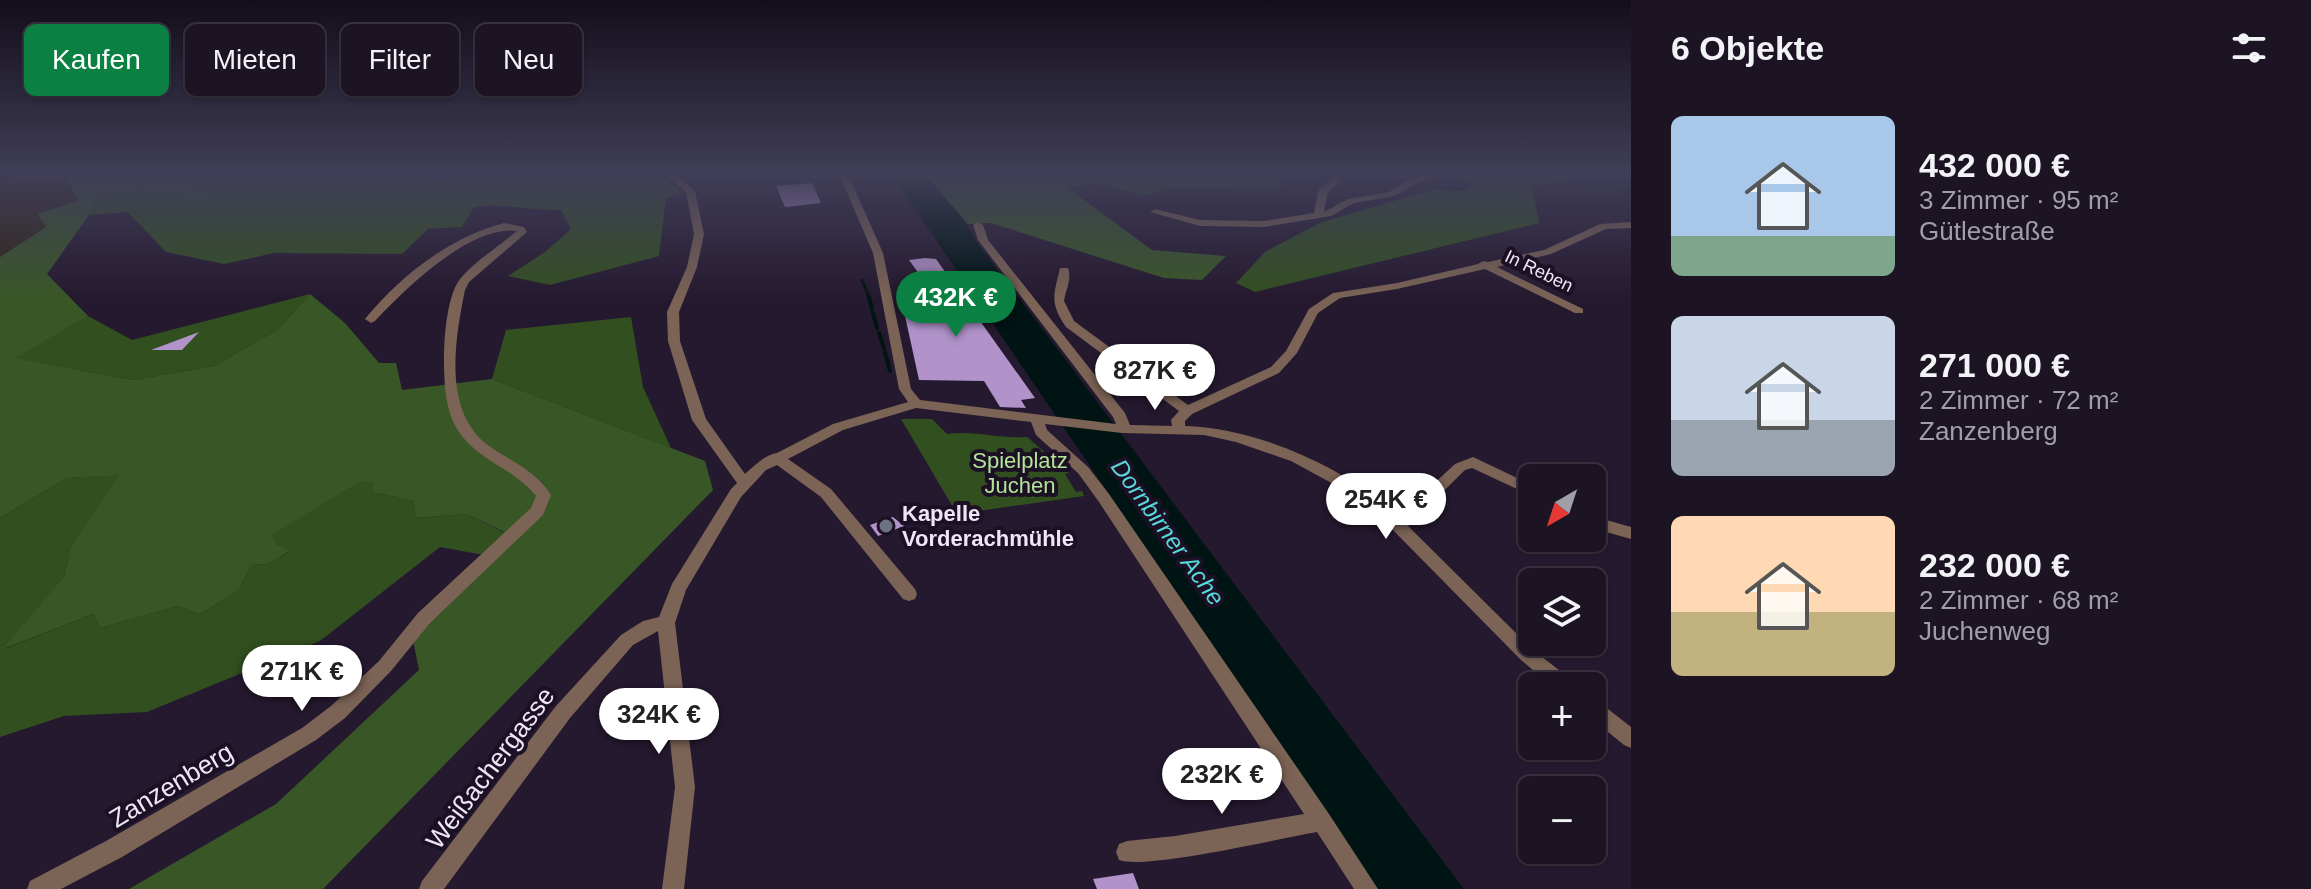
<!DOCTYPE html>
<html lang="de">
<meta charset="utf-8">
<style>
body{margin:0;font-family:Arial,sans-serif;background:#292030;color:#f1f3f6;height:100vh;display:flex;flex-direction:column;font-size:30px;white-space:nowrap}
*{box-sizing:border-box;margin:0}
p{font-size:26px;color:#a09ea6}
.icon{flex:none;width:44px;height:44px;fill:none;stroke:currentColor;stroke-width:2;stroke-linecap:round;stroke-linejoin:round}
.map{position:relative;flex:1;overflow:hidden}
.details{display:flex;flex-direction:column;background:#1c1323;width:680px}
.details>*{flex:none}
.hud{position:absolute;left:24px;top:24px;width:760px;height:72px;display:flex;gap:16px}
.needle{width:52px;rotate:219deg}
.controls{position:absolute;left:1518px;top:464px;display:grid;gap:16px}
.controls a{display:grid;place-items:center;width:88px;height:88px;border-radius:12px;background:#1c1323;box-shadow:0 2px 6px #0004,0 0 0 2px #3a3241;font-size:40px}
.price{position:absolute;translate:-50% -68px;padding:0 18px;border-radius:28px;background:#fff;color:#222;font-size:26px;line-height:52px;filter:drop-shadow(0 2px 4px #0008)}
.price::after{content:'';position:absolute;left:50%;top:48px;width:24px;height:18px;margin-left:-12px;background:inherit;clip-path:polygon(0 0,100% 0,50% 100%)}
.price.active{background:#0b8043;color:#fff}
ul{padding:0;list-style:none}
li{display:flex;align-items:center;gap:24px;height:200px;padding:0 40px}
li span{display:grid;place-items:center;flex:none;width:224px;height:160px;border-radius:12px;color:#555}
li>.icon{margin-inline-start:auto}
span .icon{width:96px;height:96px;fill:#fffc;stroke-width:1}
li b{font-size:34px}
h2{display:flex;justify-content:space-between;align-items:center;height:96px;padding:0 40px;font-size:34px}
.tag{padding:0 28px;border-radius:12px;background:#1c1323;box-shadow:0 2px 6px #0004,0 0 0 2px #3a3241;font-size:28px;line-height:72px}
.tag.active{background:#0b8043;color:#fff}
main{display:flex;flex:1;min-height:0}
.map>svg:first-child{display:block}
.industrial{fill:#2f2515}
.green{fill:#324f20}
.forest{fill:#395726}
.water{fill:#001414}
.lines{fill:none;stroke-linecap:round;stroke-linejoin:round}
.stream-far1{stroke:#001414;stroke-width:3}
.stream{stroke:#001414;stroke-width:4}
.building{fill:#b193ca}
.minor{fill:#7b6355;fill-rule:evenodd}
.worship-dot{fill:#6b7280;stroke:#1c1025;stroke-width:3}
.labels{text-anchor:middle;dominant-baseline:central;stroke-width:8;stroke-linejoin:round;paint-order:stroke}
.far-street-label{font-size:18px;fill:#eee6f5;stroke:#1c1025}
.park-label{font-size:22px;fill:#b2e397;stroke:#1c1025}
.poi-label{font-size:22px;font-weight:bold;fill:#eee6f5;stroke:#1c1025;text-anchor:start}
.water-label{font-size:24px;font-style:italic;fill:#55d9d9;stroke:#1c1025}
.near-street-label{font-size:26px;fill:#eee6f5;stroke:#1c1025}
</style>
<main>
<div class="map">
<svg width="1631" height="889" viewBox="0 0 1631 889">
<rect width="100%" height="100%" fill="#25192f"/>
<!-- industrial -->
<path class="industrial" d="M0,174H22L10,180L68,178L78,202L38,214L47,227L0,257Z"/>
<!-- green -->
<path class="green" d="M167,174H388L434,178L658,174L683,193L666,198L659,256L550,285L508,276L545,252L571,229L561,210C532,211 501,203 474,207L462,227L428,229L402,254L274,253L224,264L166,252L128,212L89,215L93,195L139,190L213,199Z
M1133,174H1276L1282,186L1167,188L1143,196L1091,181Z
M1458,174H1566L1569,179L1532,186L1539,223L1255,292L1236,283L1266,251L1322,222L1432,190L1464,191L1471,184Z
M310,294L277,330L214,366L133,380L15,358L88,316L132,340Z
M631,317L643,387L671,448L492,379L506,330Z
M901,419H932L947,434C975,430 999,439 1027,437L1069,473L1065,474L1076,492L1082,491L1084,496L957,514Z
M120,474L71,546L64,576L4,649L93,614L100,628L178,606L200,614L239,590L251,565L269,564L290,551L276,544L271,535L360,482L375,483L372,492L413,501L416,518L467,514L505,533L484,555L440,547L320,641L147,712L64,716L0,737V518L67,478Z"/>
<!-- forest -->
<path class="forest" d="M22,174H167L216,200L139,190L93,195L89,215L47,274L88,316L16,358L133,380L214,366L277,330L310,294L345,323L379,363H396L402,390L492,379L705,461L713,490L323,889H129L276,804L419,670L413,640L504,532L467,514L416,518L413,501L372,492L374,483L360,482L272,535L276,544L291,550L269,564L251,565L239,590L200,614L178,606L100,628L93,614L3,649L64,576L71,546L119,475L67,478L0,518V257L46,227L37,214L78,201L67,178L8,180Z
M925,174H1133L1068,188L1152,250L1226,256L1202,280L1164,278L991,223L968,224Z"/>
<!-- water -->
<path class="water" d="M891,174H925C942,200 962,211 976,241L1464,889H1378Z"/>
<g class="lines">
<!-- stream-far1 -->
<path class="stream-far1" d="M1573,174L1582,181L1631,191
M862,280L866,289
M867,292L869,299"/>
<!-- stream -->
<path class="stream" d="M869,297L872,309
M873,313L877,328
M879,333L884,348
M885,352L890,371"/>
</g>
<!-- building -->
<path class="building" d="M812,183L821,203L785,207L776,186Z
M925,258L936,259L1035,398L1021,400L1026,408L1000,407L984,381L919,380L900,293H933L909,260Z
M199,332L182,350H151Z
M893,517L904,526L878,536L870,525Z
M1133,873L1139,889H1097L1093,879Z"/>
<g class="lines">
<!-- minor -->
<path class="minor" d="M665,174H675L695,191L704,234L697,267L679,312L680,341L706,419L745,474C754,466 766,454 777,453L833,424L908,402L899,389L873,253L839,174H848L883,253L911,389L920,400L1116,424L1113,417L978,240L973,225L978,222L983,225L988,240L1125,413L1130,425L1172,426L1171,420L1179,411L1066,327C1049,302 1054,295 1060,268H1068C1072,279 1066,289 1064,301L1074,321L1188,405L1271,367L1286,351L1309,309L1333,293L1397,283L1478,264L1483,261L1488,262L1544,250L1600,224L1631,222V228L1606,229L1551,254L1497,267L1583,309V313H1575L1485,269L1397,289L1340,298L1318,313L1297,353L1279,373L1192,414L1185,421V426C1257,428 1346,467 1398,517L1455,464L1473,457L1532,485V496L1472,468L1465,470L1408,526L1533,650L1572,680L1574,686H1552L1521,660L1384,521L1337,486L1291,461L1236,442L1204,435L1122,433L1045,424L1047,430L1088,467L1109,494L1329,814L1378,889H1354L1317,832C1282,838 1144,870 1119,860L1116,852L1119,844L1127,841L1175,836L1304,814L1099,502L1078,473L1036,435L1031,422L916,408L843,430L788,459L831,489L915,589L917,594L915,599L909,601L903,599L821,497L777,465L766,470L741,497L686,590L675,623L695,787L684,889H662L675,787L658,631L633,645L570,718L444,889H419L422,881L556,706L621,635L643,621L659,617L672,584L731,489L737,483L692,420L668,341L667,312L687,267L694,234L686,192Z
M1330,174H1339L1342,180L1328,192L1324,212L1348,199L1389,192L1407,181L1427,174H1441L1413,185L1395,196L1354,203L1331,216L1264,227L1200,226L1150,212L1155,209L1200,220L1264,221L1314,213L1318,191L1332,179Z
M504,223L524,227L527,232L469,282L465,290C455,339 442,412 489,446C512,462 536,471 551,495L543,515L430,623L391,671L345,718L316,740L122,857L61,889H27L30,881L106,841L302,728L331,706L379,661L418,613L531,508L536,496C517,472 489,464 468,443C458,433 451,420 448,406C441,378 442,302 460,279C474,262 499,246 517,231C471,224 404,290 375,321L371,323L365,319C400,276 450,237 504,223Z
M1592,516L1631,527V539L1592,528Z
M1592,700L1599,702L1631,727V748L1624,745L1592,719Z"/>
</g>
<!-- sky -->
<linearGradient id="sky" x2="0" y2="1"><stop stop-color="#140e1a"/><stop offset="0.58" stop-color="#403e58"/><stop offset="1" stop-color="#403e58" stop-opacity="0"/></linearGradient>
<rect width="1631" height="299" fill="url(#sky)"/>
<!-- markers -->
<circle class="worship-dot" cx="886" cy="526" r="8"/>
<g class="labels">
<!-- far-street labels -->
<g class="far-street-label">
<text transform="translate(1539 271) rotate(26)">In Reben</text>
</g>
<!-- park labels -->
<g class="park-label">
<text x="1020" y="460">Spielplatz<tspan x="1020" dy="25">Juchen</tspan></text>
</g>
<!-- poi labels -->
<g class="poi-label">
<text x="902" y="513">Kapelle<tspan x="902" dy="25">Vorderachmühle</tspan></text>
</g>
<!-- water labels -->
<g class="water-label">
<text transform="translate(1168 532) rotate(54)">Dornbirner Ache</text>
</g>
<!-- near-street labels -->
<g class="near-street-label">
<text transform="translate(490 768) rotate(-53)">Weißachergasse</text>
<text transform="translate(171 785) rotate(-31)">Zanzenberg</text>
</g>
</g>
</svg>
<div class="controls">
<a><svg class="needle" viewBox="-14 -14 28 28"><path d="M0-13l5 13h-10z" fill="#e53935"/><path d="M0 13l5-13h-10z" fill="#a09ea6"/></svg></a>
<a><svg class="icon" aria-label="layers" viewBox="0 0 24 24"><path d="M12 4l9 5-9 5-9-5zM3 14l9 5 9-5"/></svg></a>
<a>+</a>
<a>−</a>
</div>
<b class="price active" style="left:956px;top:339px">432K €</b>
<b class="price" style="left:1155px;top:412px">827K €</b>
<b class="price" style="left:1386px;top:541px">254K €</b>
<b class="price" style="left:302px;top:713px">271K €</b>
<b class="price" style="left:659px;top:756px">324K €</b>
<b class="price" style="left:1222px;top:816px">232K €</b>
<div class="hud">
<a class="tag active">Kaufen</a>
<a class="tag">Mieten</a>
<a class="tag">Filter</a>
<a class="tag">Neu</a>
</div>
</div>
<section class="details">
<h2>6 Objekte<svg class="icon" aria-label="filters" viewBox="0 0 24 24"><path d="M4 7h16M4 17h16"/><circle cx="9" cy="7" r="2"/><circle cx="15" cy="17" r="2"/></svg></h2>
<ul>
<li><span style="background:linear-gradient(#a9c7e8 75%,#7fa58c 0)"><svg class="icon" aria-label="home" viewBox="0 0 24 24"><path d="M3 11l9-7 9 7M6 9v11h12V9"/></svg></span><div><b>432 000 €</b><p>3 Zimmer · 95 m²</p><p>Gütlestraße</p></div></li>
<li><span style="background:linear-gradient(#c9d6e8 65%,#9aa5b1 0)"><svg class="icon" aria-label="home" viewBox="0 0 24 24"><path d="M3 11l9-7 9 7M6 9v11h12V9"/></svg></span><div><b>271 000 €</b><p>2 Zimmer · 72 m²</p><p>Zanzenberg</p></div></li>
<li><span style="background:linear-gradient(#ffd9b3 60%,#c2b280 0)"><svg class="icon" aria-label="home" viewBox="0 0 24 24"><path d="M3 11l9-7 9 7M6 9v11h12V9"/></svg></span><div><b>232 000 €</b><p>2 Zimmer · 68 m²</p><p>Juchenweg</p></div></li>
</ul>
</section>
</main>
